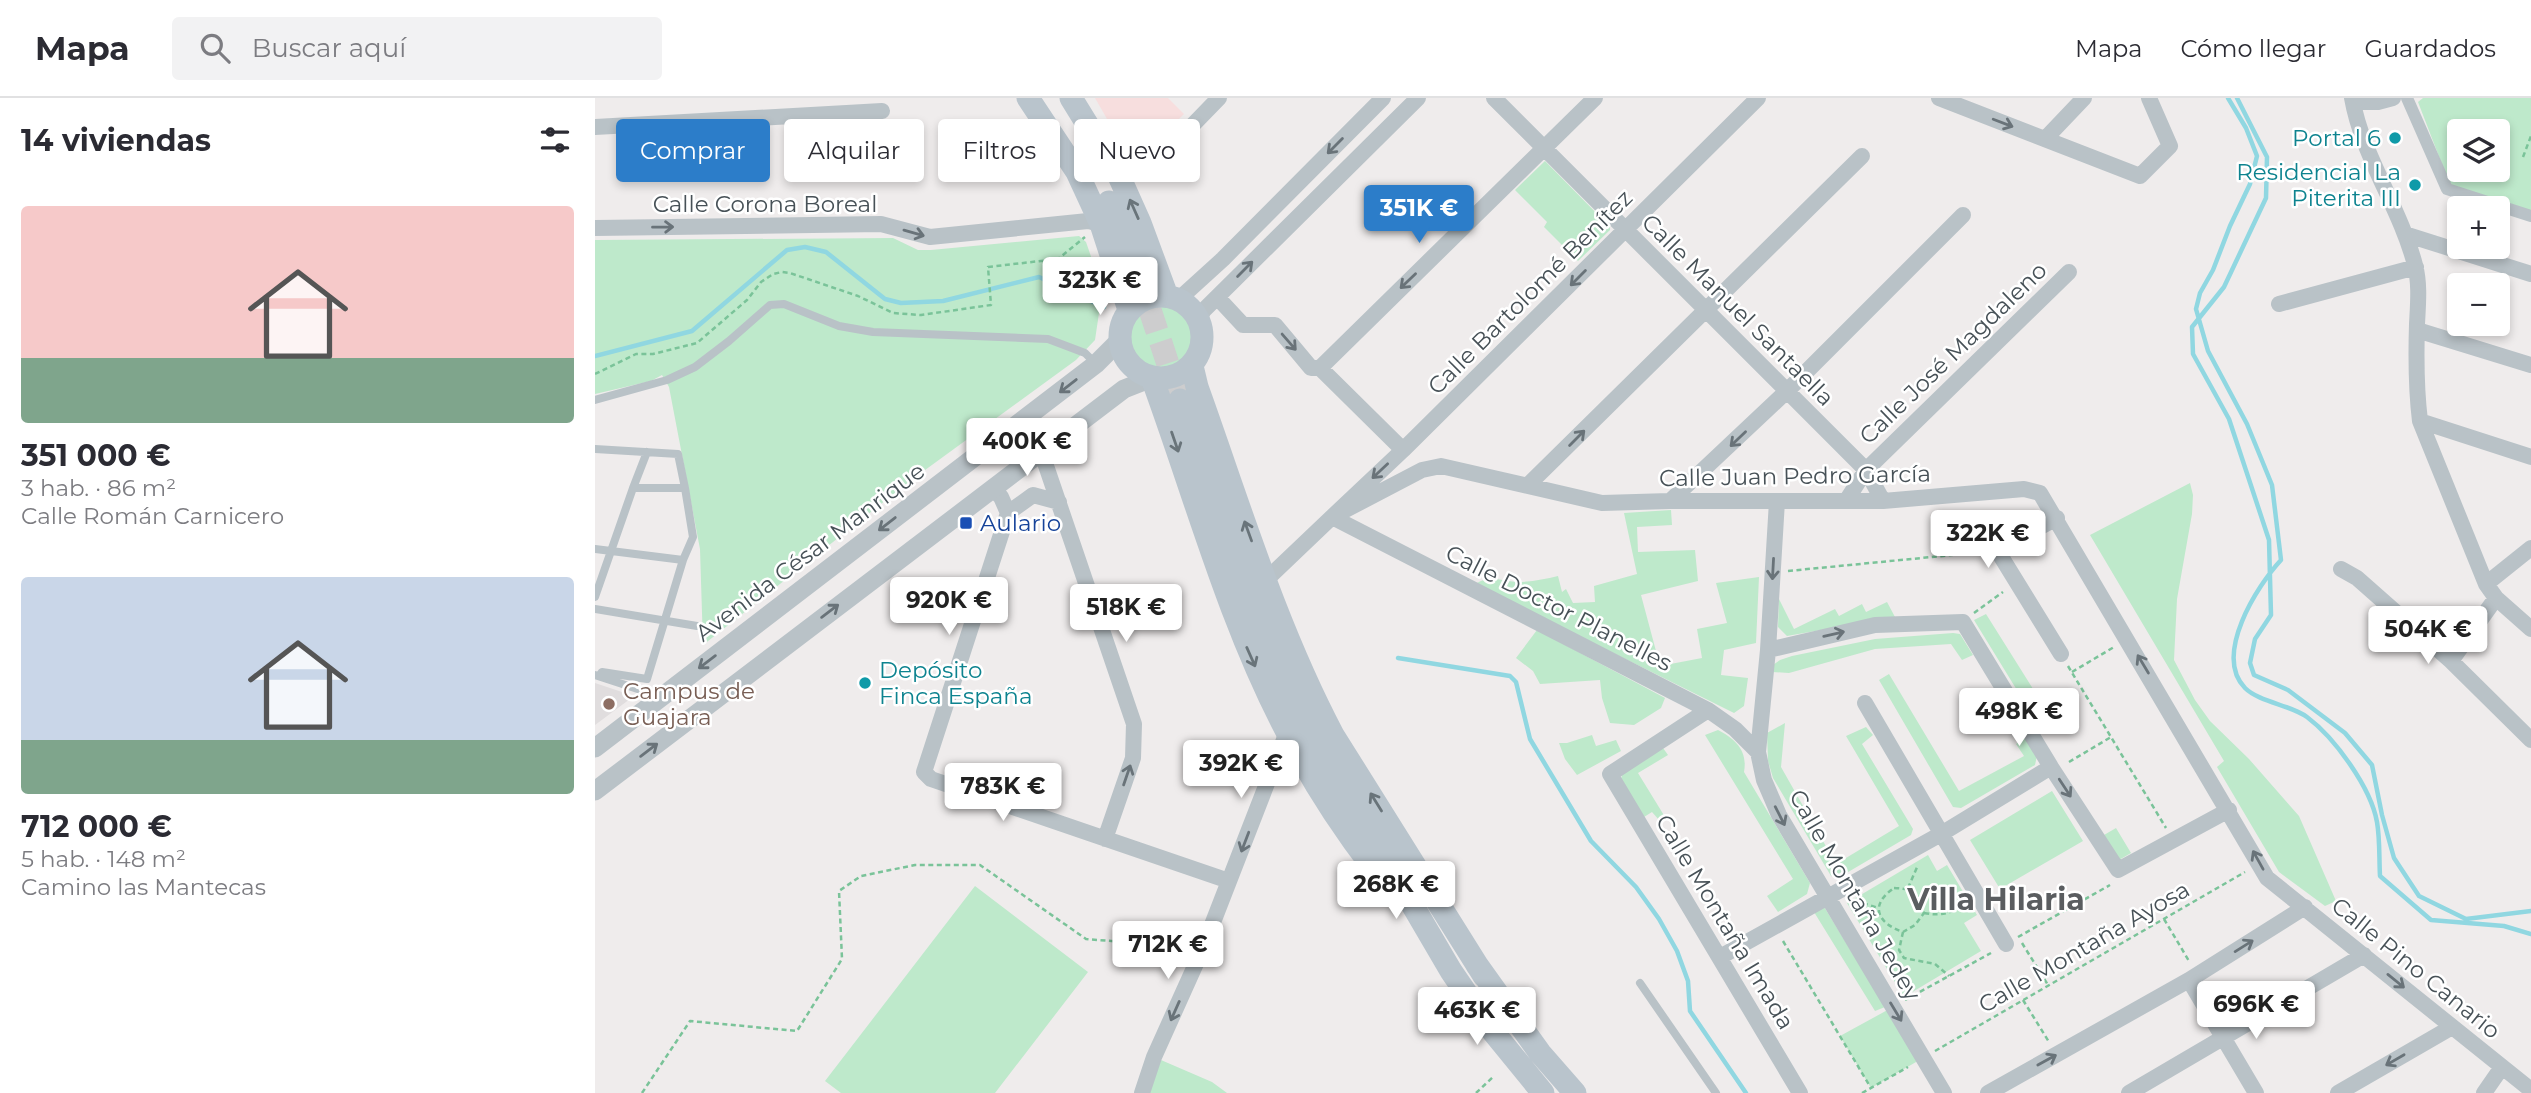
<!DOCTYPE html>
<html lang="es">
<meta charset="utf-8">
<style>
body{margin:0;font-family:Montserrat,sans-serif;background:#f2f2f3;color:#2b2b33;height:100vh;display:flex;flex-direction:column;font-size:26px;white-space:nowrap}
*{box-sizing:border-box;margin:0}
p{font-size:23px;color:#7c7c81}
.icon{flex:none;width:38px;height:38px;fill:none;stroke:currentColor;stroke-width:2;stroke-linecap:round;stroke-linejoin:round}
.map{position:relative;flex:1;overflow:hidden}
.details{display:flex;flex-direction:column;background:#fff;width:595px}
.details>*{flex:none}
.banner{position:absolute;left:21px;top:21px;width:665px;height:63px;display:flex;gap:14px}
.tools{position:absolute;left:1852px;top:21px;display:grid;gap:14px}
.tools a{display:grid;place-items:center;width:63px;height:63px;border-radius:7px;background:#fff;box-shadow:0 4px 10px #0003;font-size:35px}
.price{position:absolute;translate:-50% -60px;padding:0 16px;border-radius:7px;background:#fff;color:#222;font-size:23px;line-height:46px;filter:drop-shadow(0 2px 4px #0008)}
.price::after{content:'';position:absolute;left:50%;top:42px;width:21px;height:16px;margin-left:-10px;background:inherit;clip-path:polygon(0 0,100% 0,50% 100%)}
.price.on{background:#2c7dc9;color:#fff}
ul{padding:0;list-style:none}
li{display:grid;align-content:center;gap:14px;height:371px;padding:0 21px}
li span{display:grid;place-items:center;height:217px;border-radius:7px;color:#555}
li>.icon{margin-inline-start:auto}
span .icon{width:126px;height:126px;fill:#fffc;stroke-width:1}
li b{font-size:30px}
h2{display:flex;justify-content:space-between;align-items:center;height:84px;padding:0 21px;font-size:30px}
.tag{padding:0 24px;border-radius:7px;background:#fff;box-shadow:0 4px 10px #0003;font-size:24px;line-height:63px}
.tag.on{background:#2c7dc9;color:#fff}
header{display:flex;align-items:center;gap:42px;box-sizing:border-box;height:98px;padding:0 35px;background:#fff;border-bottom:2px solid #e1e1e2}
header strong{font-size:33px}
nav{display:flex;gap:38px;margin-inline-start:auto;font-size:24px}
.search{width:490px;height:63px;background:#f2f2f3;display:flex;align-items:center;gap:18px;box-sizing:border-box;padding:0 24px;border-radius:7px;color:#7c7c81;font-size:26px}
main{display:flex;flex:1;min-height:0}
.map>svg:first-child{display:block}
.education{fill:#e0ddde}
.medical{fill:#f7dede}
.green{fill:#bee9cb;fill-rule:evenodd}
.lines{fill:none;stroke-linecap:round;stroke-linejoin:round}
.stream{stroke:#90d7e1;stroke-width:4.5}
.secondary-tunnel{stroke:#cdcdce;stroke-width:23;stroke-dasharray:23 11;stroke-linecap:butt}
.path{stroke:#7ac399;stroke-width:2.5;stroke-dasharray:5 3.5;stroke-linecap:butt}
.service{stroke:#b9c2c7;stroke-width:8}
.pedestrian{stroke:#b9c2c7;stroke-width:12}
.minor{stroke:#b9c2c7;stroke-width:16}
.tertiary{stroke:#b9c2c7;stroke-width:19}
.secondary{stroke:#b9c4cc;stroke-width:23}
.oneway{stroke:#697379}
.oneway2{stroke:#69747a}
.culture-dot{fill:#0f9aa8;stroke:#fff;stroke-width:2.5}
.transit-dot{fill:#1a4fb4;stroke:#fff;stroke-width:2.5}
.education-dot{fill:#8d6e63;stroke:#fff;stroke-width:2.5}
.labels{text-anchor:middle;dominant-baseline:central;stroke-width:5;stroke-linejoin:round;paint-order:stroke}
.culture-label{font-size:23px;fill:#0d838f;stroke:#fff;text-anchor:end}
.street-label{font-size:23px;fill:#475157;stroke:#fff}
.transit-label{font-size:23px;fill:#164399;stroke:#fff;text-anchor:start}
.education-label{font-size:23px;fill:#785e54;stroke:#fff;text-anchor:start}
.district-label{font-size:30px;font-weight:bold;fill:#5a5d60;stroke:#fff}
</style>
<header>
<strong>Mapa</strong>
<div class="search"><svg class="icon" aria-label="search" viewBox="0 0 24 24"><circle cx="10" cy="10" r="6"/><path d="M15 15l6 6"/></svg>Buscar aquí</div>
<nav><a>Mapa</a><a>Cómo llegar</a><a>Guardados</a></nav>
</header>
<main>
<section class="details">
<h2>14 viviendas<svg class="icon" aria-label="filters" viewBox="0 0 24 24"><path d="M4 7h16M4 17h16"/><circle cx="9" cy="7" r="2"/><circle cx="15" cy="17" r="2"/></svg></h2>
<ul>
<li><span style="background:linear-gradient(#f6c9c9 70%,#7fa58c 0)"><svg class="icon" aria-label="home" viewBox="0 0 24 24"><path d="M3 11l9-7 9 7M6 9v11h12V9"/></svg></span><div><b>351 000 €</b><p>3 hab. · 86 m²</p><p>Calle Román Carnicero</p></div></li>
<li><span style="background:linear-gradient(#c9d6e8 75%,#7fa58c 0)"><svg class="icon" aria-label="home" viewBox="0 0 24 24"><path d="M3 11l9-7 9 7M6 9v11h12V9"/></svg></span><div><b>712 000 €</b><p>5 hab. · 148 m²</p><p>Camino las Mantecas</p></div></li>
</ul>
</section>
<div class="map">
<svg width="1936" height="995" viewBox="0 0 1936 995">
<rect width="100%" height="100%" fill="#efecec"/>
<!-- education -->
<path class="education" d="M0,585L39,598L0,627Z"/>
<!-- medical -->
<path class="medical" d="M500,0H573L589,16L538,66Z"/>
<!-- green -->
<path class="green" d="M1828,0H1936V113L1855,87L1823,4ZM1864,33H1902V72H1864Z
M950,63L1015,129V132L983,163L949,129L952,124L920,92Z
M484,138L491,144L511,202L504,215L500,242L481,262L315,383L108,547L105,451L74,289L67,277L56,283L0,296V142L298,140L323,152H336Z
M533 239a33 33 0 1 1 66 0a33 33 0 1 1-66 0Z
M1595,385L1598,397L1597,416L1582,501L1579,562L1600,602L1615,623L1654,661L1704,718L1741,803L1730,808L1684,774L1622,669L1629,663L1495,437Z
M1076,412L1077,427L1042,429L1043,454L1100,452L1103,483L1046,497L1065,568L1107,560L1102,531L1132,525L1121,485L1164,479L1161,545L1129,552L1126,577L1153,580L1149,608L1139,615L880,486C897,476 905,483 923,484C937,484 950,481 963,478L967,494L971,491L978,505L1000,504L999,488L1042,476L1029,415Z
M1184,501L1199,531L1240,511L1244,518L1267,506L1271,514L1292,504L1300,519L1192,538L1183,529Z
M1391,516L1455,618L1442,625L1379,522Z
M942,532L1070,600L1066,610L1039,627L1015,625L1007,600L1005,582L945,586L938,573L921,560Z
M1358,535L1365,536L1378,557L1367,562L1356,546L1280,551L1194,575L1177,574L1178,567L1185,562L1197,558L1280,541Z
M1294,576L1364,693L1429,658L1421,646L1430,640L1442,658L1440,667L1366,710L1358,709L1284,582Z
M1190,625L1186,669L1241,766L1304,728L1251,638L1271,629L1278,637L1267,646L1318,731L1316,737L1243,780L1236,778L1178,680L1173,663L1172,635Z
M1123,632C1140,641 1153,652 1149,674L1215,785L1212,796L1183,814L1172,798L1198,781L1110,637Z
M997,637L1001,648L1021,642L1026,653L982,677L970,661L964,645H972Z
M1068,650L1073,657L1043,675L1070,719L1064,722L1057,714L1049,719L1026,681L1028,674Z
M1457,693L1488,743L1405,791L1375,742Z
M1521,730L1536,755L1524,762L1509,737Z
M1333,757L1342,773L1352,767L1382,817L1369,825L1386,853L1309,899L1252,805Z
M380,788L493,874L400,995H246L230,983Z
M1228,807L1290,909L1280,913L1219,814Z
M1298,909L1328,960L1276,990L1245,938Z
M559,959L617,984L632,995H547Z"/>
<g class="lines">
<!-- stream -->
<path class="stream" d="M1633,0L1651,30L1662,58L1655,86L1635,128L1618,172L1605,195L1601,211L1613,253L1652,326L1677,387L1686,462C1662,488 1618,557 1650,590C1664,604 1696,607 1712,619C1740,640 1776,690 1782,724C1785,741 1784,760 1785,778L1836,822L1909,828L1936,836
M1642,0L1672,59L1671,100L1629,189L1597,229L1598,256L1634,321L1674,442L1676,517L1660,541L1655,565L1659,577L1693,592L1750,635L1777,667L1787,717L1799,760L1824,798L1871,821L1936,813
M0,258L97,233L192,152L210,149L231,154L290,201L306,205L348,203L444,179L509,209
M803,560L915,578L921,584L935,641L996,743L1041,789L1064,821L1082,853L1093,883L1095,913L1151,995"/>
<!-- secondary-tunnel -->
<path class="secondary-tunnel" d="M544,179L585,302"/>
<!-- path -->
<path class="path" d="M1928,59L1936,38
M0,276L41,256H58L102,245L152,202L166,184L178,176L187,174L195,175L263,198L298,215L326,217L396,207L393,169L463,161L490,139
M1193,473L1388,454
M1379,515L1408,494
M1473,568L1571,730
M1477,574L1519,549
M1474,664L1516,639
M1299,790C1322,791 1322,795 1329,815L1320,827L1308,834C1282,825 1274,807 1299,790Z
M1313,790L1323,767
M1263,799L1265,804L1283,810
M1329,815C1345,818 1355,816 1368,807
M1569,821L1594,863
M1308,834L1304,852L1309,860L1340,866L1354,878
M1423,839L1515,787
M1188,843L1276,990
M1427,845L1453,887
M1310,902L1396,855
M1428,902L1454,944
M1340,953L1650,774
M47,995L95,923L202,933L247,861L244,793L266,778L320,767H385L491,841L590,849
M881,995L898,979
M1267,995L1313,969"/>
<!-- service -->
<path class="service" d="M0,302L72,282L100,269L134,243L175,207L189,206L244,228L278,234L453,241L490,255L501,266
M0,351L83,356L90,390H38L0,499
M38,390L52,354
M0,451L88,462
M0,511L102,528
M0,577L64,598
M4,578L7,574L52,581L88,462L98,439L90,390
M1045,885L1121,995"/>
<!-- pedestrian -->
<path class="pedestrian" d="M1812,0L1852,91L1936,118"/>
<!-- minor -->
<path class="minor" d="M899,0L1271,372L1288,403
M1163,0L808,352L737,419L1113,612L1140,631L1163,654
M1344,0L1545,78L1575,48L1554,0
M1757,0C1767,58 1805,109 1820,167C1825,186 1823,206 1822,226C1821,258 1821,291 1825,323L1891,486L1901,500L1936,531
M1758,4H1783L1798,0
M0,29L287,13
M1450,41L1489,0
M524,78L556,70L624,0
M0,130L286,126L335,139L493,123L506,126
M1810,136L1936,176
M622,199L648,227H680L716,270H725L808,352
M584,201L628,161L788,0
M1684,206L1821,169
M603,221L609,212L823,0
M1822,232L1936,267
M725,270L1000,0
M1825,323L1936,359
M446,353L539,626L538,660L510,741
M933,387L1267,58
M397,390L406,399L413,415
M1075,403L1192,293L1368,117
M1182,403L1173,552L1163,654L1169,682L1184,717L1349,995
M1251,403L1271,372L1474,174
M413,415L329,674L336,681L634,783
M413,415L438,397L464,404
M1462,420L1402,452L1466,556
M1746,471L1762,480L1856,563L1936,642
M671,482L737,419L827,372L846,368L1007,405L1075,403H1288L1429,391L1445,395L1672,780L1936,992
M1891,486L1936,450
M1173,552L1280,527L1368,524L1456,669L1523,772L1634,712
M1856,563L1901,500
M1270,605L1411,846
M1113,612L1015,676L1205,995
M1125,859L1346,736L1456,669
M1594,882L1661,995
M547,995L559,959L608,850L692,634
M1393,995L1594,882L1710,809
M1534,995L1769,857
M1743,995L1857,929
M1889,995L1907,969"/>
<!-- tertiary -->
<path class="tertiary" d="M0,650L501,266L524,243
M0,693L529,291L557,280"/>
<!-- secondary -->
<path class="secondary" d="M433,0L482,74L506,126L534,212
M476,0L524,78L545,125L572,198
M514,104L544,179
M525 239a41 41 0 1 1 82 0a41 41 0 1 1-82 0Z
M597,268L602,289C644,406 680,527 738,637L889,878
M557,280C600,397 633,521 691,632C715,680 746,728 779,771C786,781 795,790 803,800
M585,302L657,506L693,593L725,653L788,750L808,791L856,873L895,930L948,995
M882,867L945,955L980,995"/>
</g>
<!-- one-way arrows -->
<defs><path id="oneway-shaft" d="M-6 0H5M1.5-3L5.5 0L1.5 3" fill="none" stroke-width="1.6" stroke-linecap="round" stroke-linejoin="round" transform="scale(1.75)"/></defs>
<g class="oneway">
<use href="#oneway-shaft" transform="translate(1408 25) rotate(21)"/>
<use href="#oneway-shaft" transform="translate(740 48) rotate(135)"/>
<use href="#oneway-shaft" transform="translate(68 129) rotate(-1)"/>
<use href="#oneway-shaft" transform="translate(319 135) rotate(16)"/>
<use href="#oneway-shaft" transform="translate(650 171) rotate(-45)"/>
<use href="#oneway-shaft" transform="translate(983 180) rotate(135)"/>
<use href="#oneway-shaft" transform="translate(813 183) rotate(136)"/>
<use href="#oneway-shaft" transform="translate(694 244) rotate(49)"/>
<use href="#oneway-shaft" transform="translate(473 288) rotate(142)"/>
<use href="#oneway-shaft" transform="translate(982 340) rotate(-45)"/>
<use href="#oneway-shaft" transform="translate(1143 341) rotate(136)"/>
<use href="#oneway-shaft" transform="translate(785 373) rotate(137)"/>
<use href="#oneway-shaft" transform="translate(292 426) rotate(142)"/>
<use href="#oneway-shaft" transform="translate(1178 471) rotate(93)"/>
<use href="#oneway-shaft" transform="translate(235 513) rotate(-37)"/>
<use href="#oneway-shaft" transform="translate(1239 536) rotate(-13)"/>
<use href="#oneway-shaft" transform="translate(112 564) rotate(143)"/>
<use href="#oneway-shaft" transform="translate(1548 566) rotate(-121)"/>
<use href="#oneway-shaft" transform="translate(54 652) rotate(-37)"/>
<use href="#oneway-shaft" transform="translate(532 677) rotate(-71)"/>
<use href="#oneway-shaft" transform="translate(1470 690) rotate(57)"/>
<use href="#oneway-shaft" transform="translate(1185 718) rotate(63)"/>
<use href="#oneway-shaft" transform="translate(650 744) rotate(111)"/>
<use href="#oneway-shaft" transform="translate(1663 762) rotate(-119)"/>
<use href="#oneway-shaft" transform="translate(1649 848) rotate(-32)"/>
<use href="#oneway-shaft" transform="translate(1801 883) rotate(39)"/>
<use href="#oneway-shaft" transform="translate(580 913) rotate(114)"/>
<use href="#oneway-shaft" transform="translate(1301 914) rotate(59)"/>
<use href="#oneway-shaft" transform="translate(1452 962) rotate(-29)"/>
<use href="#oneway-shaft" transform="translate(1800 962) rotate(150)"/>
</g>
<g class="oneway2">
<use href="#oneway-shaft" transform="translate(539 111) rotate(-114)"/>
<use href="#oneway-shaft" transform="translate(580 344) rotate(71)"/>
<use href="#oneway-shaft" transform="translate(653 433) rotate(-110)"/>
<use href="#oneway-shaft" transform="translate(656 559) rotate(66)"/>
<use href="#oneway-shaft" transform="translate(781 704) rotate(-122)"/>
</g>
<!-- markers -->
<g class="culture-dot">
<circle cx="1800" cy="40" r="7"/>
<circle cx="1820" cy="87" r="7"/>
<circle cx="270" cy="585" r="7"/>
</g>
<rect class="transit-dot" x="364" y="418" width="14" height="14" rx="3.5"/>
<circle class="education-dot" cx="14" cy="606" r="7"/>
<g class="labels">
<!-- culture labels -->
<g class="culture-label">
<text x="1786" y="40">Portal 6</text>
<text x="1806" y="74">Residencial La<tspan x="1806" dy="26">Piterita III</tspan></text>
<text x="284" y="572" text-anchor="start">Depósito<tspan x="284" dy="26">Finca España</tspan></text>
</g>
<!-- street labels -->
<g class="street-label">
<text x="170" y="106">Calle Corona Boreal</text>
<text transform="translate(935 194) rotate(-45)">Calle Bartolomé Benítez</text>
<text transform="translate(1143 212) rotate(45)">Calle Manuel Santaella</text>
<text transform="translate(1358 255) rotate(-44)">Calle José Magdaleno</text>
<text transform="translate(1200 378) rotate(-1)">Calle Juan Pedro García</text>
<text transform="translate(215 454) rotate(-37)">Avenida César Manrique</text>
<text transform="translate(964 510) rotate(27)">Calle Doctor Planelles</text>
<text transform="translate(1260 797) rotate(60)">Calle Montaña Jedey</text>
<text transform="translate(1130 824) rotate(59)">Calle Montaña Imada</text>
<text transform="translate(1489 849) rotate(-30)">Calle Montaña Ayosa</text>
<text transform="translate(1821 870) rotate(39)">Calle Pino Canario</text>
</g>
<!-- transit labels -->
<g class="transit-label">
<text x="385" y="425">Aulario</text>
</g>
<!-- education labels -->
<g class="education-label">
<text x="28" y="593">Campus de<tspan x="28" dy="26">Guajara</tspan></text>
</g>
<!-- district labels -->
<g class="district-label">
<text x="1401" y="801">Villa Hilaria</text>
</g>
</g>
</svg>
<div class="tools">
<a><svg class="icon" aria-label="layers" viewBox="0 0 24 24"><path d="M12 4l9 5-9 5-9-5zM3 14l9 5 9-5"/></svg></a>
<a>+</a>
<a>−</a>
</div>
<b class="price on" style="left:824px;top:147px">351K €</b>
<b class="price" style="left:505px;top:219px">323K €</b>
<b class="price" style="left:432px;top:380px">400K €</b>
<b class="price" style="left:1393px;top:472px">322K €</b>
<b class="price" style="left:354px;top:539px">920K €</b>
<b class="price" style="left:531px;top:546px">518K €</b>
<b class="price" style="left:1833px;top:568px">504K €</b>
<b class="price" style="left:1424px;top:650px">498K €</b>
<b class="price" style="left:646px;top:702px">392K €</b>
<b class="price" style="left:408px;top:725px">783K €</b>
<b class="price" style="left:801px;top:823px">268K €</b>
<b class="price" style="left:573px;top:883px">712K €</b>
<b class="price" style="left:1661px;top:943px">696K €</b>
<b class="price" style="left:882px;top:949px">463K €</b>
<div class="banner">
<a class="tag on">Comprar</a>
<a class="tag">Alquilar</a>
<a class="tag">Filtros</a>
<a class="tag">Nuevo</a>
</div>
</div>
</main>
